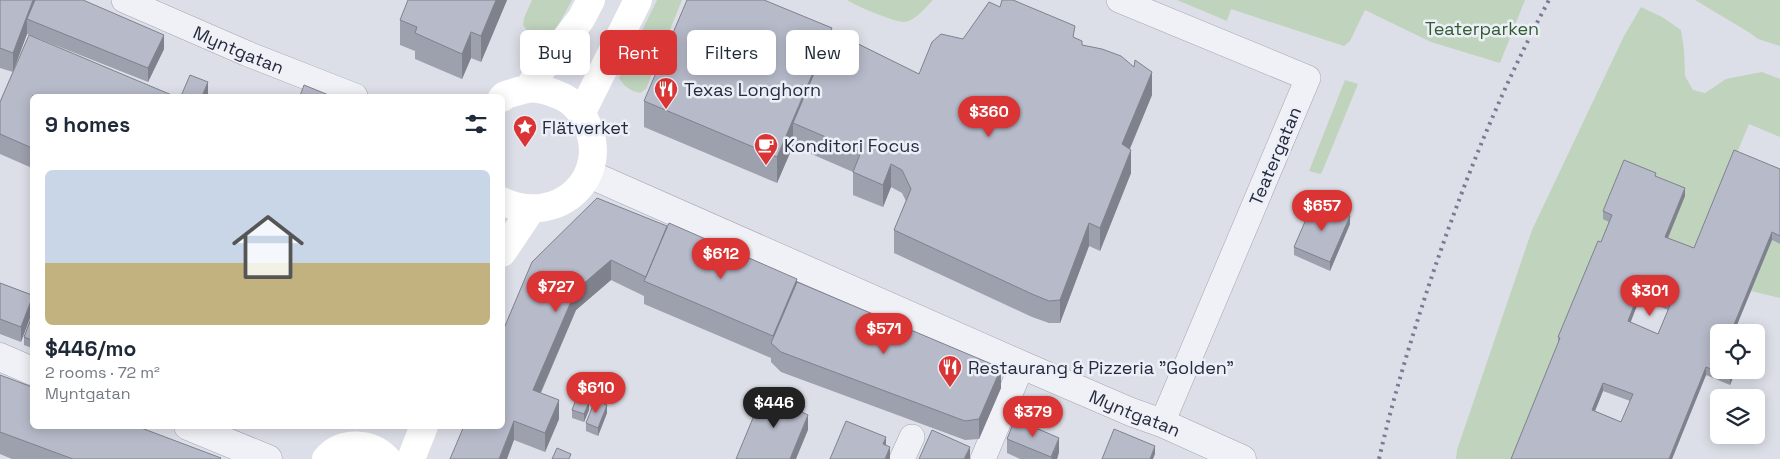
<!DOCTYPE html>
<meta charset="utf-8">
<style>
body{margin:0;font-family:"Space Grotesk",sans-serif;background:#f6f6f7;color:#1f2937;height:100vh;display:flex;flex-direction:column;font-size:19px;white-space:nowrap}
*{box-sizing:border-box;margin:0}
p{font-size:16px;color:#747a83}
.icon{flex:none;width:28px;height:28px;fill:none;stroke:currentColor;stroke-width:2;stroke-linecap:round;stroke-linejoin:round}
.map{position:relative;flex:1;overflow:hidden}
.details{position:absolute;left:30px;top:94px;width:475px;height:335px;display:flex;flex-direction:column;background:#fff;border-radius:8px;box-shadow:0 2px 12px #0003}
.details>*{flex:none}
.guide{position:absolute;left:520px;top:30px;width:475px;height:45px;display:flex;gap:10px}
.fabs{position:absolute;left:1710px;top:324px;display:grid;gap:10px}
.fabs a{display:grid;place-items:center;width:55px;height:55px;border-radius:8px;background:#fff;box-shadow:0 2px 12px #0003;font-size:25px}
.price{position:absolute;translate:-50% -42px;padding:0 11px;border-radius:18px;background:#db3434;color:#fff;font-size:16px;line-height:32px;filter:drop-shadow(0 1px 2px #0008)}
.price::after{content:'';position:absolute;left:50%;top:30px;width:15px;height:11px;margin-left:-8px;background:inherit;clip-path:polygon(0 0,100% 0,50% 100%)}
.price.on{background:#222;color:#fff}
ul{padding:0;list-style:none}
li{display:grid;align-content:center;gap:10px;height:265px;padding:0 15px}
li span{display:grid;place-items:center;height:155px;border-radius:8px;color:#555}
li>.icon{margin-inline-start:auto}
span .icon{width:90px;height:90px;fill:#fffc;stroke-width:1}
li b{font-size:21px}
h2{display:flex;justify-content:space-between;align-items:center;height:60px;padding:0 15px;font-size:21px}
.chip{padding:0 18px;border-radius:8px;background:#fff;box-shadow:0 2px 12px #0003;font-size:18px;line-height:45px}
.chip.on{background:#db3434;color:#fff}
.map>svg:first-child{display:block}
.green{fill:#bfd3bd}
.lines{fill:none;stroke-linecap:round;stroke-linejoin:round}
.minor-casing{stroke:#a2a5b2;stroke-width:26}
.tertiary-casing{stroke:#a2a5b2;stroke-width:29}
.minor{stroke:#f0f1f6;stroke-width:25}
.tertiary{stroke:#f0f1f6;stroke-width:28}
.secondary{stroke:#fff;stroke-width:28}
.rail{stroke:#757c93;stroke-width:4;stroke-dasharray:2.5 5;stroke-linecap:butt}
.wall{fill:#9da0ad;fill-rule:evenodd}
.shaded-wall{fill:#7f828d}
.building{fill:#b6bac9;stroke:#7f828d;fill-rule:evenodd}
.labels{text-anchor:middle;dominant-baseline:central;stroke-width:5;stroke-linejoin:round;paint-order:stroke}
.park-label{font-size:18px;fill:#325d31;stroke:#eceff6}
.street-label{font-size:18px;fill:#252b40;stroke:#eceff6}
.poi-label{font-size:18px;fill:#252b40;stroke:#eceff6;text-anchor:start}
</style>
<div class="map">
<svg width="1780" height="459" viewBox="0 0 1780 459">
<rect width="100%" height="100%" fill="#dddfe8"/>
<!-- green -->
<path class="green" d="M532,0H572L554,33L547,40L528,32L523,25L524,18Z
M657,0H682L646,89L640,93C630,91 624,86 619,78Z
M847,0H933C926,7 916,20 905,22C896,23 856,6 847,0Z
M1177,0H1525L1500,63L1431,42L1365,10L1350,41L1344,46L1231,9L1227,21Z
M1695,0H1780V46L1758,39L1750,33Z
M1641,7L1662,17L1681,30L1684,50L1685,76L1693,90L1705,93L1726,79L1762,72L1780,79V137L1749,124L1694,256L1612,223L1514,459H1456L1457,450L1532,230L1624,36Z
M1345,80L1358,84L1322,172L1320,174L1309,171Z
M1772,240L1780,244V298L1751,291Z"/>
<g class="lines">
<!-- minor casing -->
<g class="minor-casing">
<g id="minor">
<path id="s1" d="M124,0L248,54L355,96"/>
<path d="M1119,0L1308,78L1162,423"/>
<path d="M902,459L912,437"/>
<path d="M983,459L1022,365"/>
</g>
</g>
<!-- tertiary casing -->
<g class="tertiary-casing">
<g id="tertiary">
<path id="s2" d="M589,174L1022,365L1131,412L1162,423L1242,459"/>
<path d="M0,357L32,371"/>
<path d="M188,426L268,459"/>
</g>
</g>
<!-- minor -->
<use href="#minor" class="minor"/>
<!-- tertiary -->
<use href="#tertiary" class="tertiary"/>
<!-- secondary -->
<path class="secondary" d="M529,89L534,79L581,19L591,0
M502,98L505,95C513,93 520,90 528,89C539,87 551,92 561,96C572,101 580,110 585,120C614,176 558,228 502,201
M582,112L638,0
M502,253L531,210
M326,459C342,440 371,442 387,459
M411,459L424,426"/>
<!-- rail -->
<path class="rail" d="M1379,459C1392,402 1409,346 1427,291C1460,191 1499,93 1549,0"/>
</g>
<!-- wall -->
<path class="wall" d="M0,0L164,49L148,82L27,34L13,71L32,96V168L0,154V102L13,72L0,68Z
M507,0L481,62L471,58L462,79L415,59V51L400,45V20Z
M1000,7L1075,38L1082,45L1152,95L1130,149L1131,173L1100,251L1089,246L1060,323H1049L1032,317L894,253V230L906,201L902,193L891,187L883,207L853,195V172L793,146L777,183L644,127V101L832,31L919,74L963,39Z
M1780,169V244L1772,240L1734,332H1719V370H1736L1730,385L1706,375L1672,459H1511L1558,345V337L1601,242L1609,222L1603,219V211L1656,176L1685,196L1668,238L1694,248ZM1640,298L1668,310L1658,334L1630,322ZM1603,391L1630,401L1621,422L1595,411Z
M597,198L797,282L1001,388L979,439L965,440L781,372L771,362V358L644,304V296L611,280L576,310L541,393L559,419L545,452L514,440L450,459Z
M1350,224L1330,271L1294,255V247Z
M0,283L32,295L21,342L0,334Z
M32,316V348L24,345V337Z
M0,375L221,459H12L0,454Z
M572,410H589L584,422L572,418Z
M607,413L598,436L586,431V423Z
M1007,439L1059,452L1057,459H1020L1007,453Z"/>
<!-- shaded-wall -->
<path class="shaded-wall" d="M33,0H40L27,19V34L13,72V53Z
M496,0H507L481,62V36Z
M832,28V54L793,123V146L777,183V157Z
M471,32V58L462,79V54Z
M164,35V49L148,82V68Z
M1152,72V95L1122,167V144Z
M208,82V96H202Z
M1131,150V173L1100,251V228Z
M891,164V187L883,207V185Z
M1685,188V196L1665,245V237Z
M1350,216V224L1330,271V262Z
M1089,223V246L1060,323V300Z
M1772,232V240L1734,332H1731Z
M611,260V280L576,310L533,410V390L576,290Z
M797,279V301L773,345V336Z
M1640,290V298L1628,329V321Z
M32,298V313L21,342V327Z
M1706,367V375L1672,459H1669Z
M1001,368V388L979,439V419Z
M1733,370H1736L1730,385V377Z
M1603,383V391L1592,418V410Z
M559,400V419L545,452V433Z
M589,402V410L584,422V414Z
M607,405V413L598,436V428Z
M808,415V430L796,459H790Z
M514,421V440L507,459H499Z
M886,437V452L883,444Z
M1059,438V452L1057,459H1051Z
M1155,446V454L1153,459H1150Z
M890,447V459H885Z
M970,447V459H964Z"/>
<!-- building -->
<path class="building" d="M0,0H33L13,53L0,48Z
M35,0H83L164,35L148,68L27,19Z
M408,0H496L481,36L471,32L462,54L415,33L417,27L400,20Z
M687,0H764L832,28L777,157L644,101Z
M1002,0H1013L1075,26L1073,37L1082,41V45L1102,49L1121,56L1134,67L1135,60L1152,72L1122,144L1131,150L1100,228L1089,223L1060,300L1049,301L1032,294L894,230L911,189L902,170L891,164L883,185L853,172L861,152L793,123L832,31L919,74L932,42L941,34L963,39L989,2L1000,7Z
M29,35L174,96H32V148L0,134V102Z
M190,75L208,82L202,96H181Z
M304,85L331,96H300Z
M1734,150L1780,169V236L1772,232L1731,332H1719V370H1733L1730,377L1706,367L1669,459H1511L1560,338L1558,337L1598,241L1601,242L1612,215L1603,211L1624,160L1656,173L1655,176L1685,188L1665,237L1694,248ZM1640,290L1671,303L1658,334L1628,321ZM1603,383L1633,394L1621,422L1592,410Z
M597,198L667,226L646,277L611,260L576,290L533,390L559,400L545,433L514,421L499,459H450L464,426H502V333L532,262Z
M1314,201L1350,216L1330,262L1294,247Z
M669,223L797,279L773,336L644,281Z
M797,282L1001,368L979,419L965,421L781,352L771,343Z
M0,283L32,295V298L21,327L0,319Z
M32,316V340L24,337Z
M0,375L32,387V426H136L221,458L220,459H73L0,432Z
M765,389L805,406L802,412L808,415L790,459H736Z
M577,397L589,402L584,414L572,410Z
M595,400L607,405L598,428L586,423Z
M1015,419L1059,438L1051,457L1007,439Z
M846,421L886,437L883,444L890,447L885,459H830Z
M1114,429L1155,446L1150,459H1102Z
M932,430L970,447L964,459H919Z
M557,448L571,454L569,459H552Z"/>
<!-- icons -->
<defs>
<g id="restaurant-pin" transform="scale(1.25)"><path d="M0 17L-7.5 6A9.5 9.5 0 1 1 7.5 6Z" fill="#db3434" stroke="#eceff6"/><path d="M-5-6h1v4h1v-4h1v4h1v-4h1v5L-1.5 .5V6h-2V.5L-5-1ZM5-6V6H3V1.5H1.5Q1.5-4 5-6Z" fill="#fff"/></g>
<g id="sight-pin" transform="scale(1.25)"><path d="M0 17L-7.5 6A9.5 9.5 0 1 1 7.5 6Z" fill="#db3434" stroke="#eceff6"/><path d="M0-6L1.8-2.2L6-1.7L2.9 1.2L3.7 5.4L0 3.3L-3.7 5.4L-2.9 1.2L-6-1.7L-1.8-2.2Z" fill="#fff"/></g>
<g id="cafe-pin" transform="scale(1.25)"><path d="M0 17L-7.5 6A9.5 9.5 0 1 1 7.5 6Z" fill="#db3434" stroke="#eceff6"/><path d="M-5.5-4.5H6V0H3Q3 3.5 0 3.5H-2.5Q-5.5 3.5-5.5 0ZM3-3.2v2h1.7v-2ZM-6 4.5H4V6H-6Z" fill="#fff"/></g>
</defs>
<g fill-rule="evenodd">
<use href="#restaurant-pin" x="666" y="89"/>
<use href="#sight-pin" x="525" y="127"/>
<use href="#cafe-pin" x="766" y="145"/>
<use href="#restaurant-pin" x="950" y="367"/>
</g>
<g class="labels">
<!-- park labels -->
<g class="park-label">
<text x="1482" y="28">Teaterparken</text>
</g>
<!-- street labels -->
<g class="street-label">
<text stroke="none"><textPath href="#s1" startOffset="125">Myntgatan</textPath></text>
<text transform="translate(1275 156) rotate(-67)">Teatergatan</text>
<text stroke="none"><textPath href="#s2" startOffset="596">Myntgatan</textPath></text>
</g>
<!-- poi labels -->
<g class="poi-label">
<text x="684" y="89">Texas Longhorn</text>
<text x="542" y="127">Flätverket</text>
<text x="784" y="145">Konditori Focus</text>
<text x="968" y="367">Restaurang &amp; Pizzeria "Golden"</text>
</g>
</g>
</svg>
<div class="fabs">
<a><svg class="icon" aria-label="locate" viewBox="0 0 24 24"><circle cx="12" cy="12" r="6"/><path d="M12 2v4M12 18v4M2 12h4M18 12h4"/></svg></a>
<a><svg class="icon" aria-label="layers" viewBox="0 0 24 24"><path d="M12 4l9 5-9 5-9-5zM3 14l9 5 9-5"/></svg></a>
</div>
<b class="price" style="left:989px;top:138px">$360</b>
<b class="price" style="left:1322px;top:232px">$657</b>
<b class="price" style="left:721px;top:280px">$612</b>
<b class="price" style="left:556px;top:313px">$727</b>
<b class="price" style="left:1650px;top:317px">$301</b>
<b class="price" style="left:884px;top:355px">$571</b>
<b class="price" style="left:596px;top:414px">$610</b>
<b class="price on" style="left:774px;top:429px">$446</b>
<b class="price" style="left:1033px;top:438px">$379</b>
<div class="guide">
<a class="chip">Buy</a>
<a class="chip on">Rent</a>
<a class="chip">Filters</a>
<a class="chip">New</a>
</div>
<section class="details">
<h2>9 homes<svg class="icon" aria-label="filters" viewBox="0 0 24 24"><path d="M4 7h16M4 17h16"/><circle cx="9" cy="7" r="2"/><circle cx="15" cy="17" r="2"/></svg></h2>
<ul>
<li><span style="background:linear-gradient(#c9d6e8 60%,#c2b280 0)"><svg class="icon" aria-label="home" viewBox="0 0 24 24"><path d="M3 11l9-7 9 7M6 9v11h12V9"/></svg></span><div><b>$446/mo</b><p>2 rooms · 72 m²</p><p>Myntgatan</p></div></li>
</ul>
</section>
</div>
